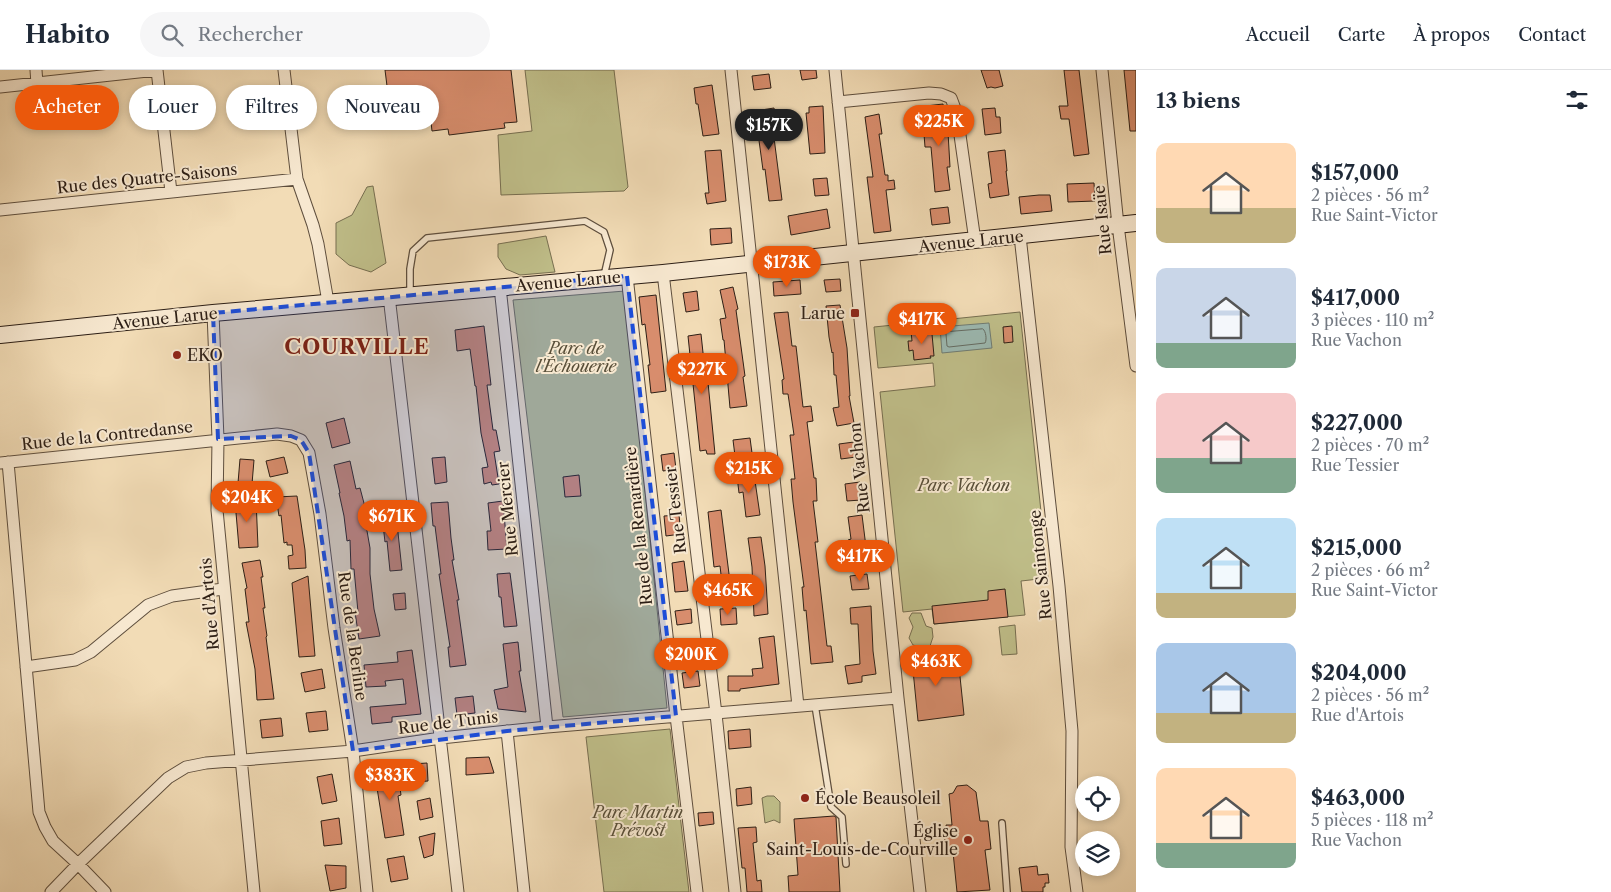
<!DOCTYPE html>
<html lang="fr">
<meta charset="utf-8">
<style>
body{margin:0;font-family:"Libre Caslon Text",serif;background:#f6f6f7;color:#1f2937;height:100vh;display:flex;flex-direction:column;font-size:19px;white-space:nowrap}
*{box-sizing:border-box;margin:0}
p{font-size:16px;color:#747a83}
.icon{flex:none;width:28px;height:28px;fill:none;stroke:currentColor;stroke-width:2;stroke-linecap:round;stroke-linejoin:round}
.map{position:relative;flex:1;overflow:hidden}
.sheet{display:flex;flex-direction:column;background:#fff;width:475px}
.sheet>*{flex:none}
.banner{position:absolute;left:15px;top:15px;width:475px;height:45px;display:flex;gap:10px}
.tools{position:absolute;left:1075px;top:706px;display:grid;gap:10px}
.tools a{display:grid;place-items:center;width:45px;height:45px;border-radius:50%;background:#fff;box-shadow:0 2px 8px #0003;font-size:25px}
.price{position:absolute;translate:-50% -42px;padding:0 11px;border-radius:18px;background:#ea580c;color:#fff;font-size:16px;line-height:32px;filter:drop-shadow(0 1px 2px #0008)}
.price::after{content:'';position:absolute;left:50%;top:30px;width:15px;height:11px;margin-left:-8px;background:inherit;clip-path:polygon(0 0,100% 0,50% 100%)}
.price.on{background:#222;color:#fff}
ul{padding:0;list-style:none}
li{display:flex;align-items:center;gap:15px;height:125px;padding:0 20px}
li span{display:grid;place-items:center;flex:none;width:140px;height:100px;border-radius:10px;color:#555}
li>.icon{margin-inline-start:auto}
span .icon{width:60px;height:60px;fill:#fffc;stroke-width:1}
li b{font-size:21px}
h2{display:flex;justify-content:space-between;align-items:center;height:60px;padding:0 20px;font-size:21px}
.chip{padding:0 18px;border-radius:22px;background:#fff;box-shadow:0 2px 8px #0003;font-size:18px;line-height:45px}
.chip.on{background:#ea580c;color:#fff}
header{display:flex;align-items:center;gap:30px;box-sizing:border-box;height:70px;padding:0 25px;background:#fff;border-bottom:1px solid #e0e1e3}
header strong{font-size:24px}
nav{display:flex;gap:28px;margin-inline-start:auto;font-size:18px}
.search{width:350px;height:45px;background:#f6f6f7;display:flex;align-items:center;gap:12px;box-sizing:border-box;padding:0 18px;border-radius:28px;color:#747a83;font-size:19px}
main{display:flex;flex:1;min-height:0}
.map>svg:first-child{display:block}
.green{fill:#c0bf8a;stroke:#766e50}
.water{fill:#9cbab3;stroke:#6f7c74}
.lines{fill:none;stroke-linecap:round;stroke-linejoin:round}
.shore{stroke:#646c64;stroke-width:1}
.building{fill:#d88d6d;stroke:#2c1e15}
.lane-casing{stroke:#5e4e3d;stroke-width:8}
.street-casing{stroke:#5e4e3d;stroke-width:13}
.secondary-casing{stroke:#2c1e15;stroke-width:18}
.lane{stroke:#f7e8d0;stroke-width:5.5}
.street{stroke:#f7e8d0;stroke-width:11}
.secondary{stroke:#f7e8d0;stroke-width:16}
.marked{fill:#1d4ed8;fill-opacity:0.2;stroke:#1d4ed8;stroke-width:4;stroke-dasharray:10 6;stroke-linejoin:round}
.poi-dot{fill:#8f2418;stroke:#f7e8d0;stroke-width:2}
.labels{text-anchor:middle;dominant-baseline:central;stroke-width:4;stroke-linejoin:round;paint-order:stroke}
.street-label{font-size:16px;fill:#2c1e15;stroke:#f7e8d0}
.poi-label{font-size:16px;fill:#2c1e15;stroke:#f7e8d0;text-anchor:end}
.park-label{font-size:16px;font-style:italic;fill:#584e38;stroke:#f7e8d0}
.district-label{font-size:21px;font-weight:bold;letter-spacing:1px;fill:#7a1f14;stroke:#f7e8d0}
</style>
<header>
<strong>Habito</strong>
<div class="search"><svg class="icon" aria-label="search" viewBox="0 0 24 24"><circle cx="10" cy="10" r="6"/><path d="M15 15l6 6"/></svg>Rechercher</div>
<nav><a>Accueil</a><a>Carte</a><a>À propos</a><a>Contact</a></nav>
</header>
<main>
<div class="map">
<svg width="1136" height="822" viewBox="0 0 1136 822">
<rect width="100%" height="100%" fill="#f2dcb6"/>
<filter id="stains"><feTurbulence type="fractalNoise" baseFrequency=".004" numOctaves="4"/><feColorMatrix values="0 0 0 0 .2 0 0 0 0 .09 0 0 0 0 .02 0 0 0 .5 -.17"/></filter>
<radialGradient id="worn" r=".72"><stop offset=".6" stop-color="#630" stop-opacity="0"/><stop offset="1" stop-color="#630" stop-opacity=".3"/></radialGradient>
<!-- green -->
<path class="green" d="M525,0H614L628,117L624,121L501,125L498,65L532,61Z
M373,116L386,193L371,202L349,195L336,184V153L352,145L367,117Z
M546,166L555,202L520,205L506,199L498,187V174Z
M625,221L667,638L563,647L513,230Z
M1020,242L1048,508L1021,511L1025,545L934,554L932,539L903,542L880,322L935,316L933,293L878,298L874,257Z
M912,543H921L926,556L932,558L933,567L930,576L920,577L913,575L909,568L913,557L909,548Z
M1015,555L1017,584L1002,585L999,557Z
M670,659L689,822H604L586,667Z
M767,726H774L780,732V753L774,750L765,753L762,728Z"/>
<!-- water -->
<path class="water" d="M989,253L992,278L942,283L940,257Z"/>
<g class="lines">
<!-- shore -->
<path class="shore" d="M983,259C986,261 987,270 985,273L949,277L947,276L946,264L947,262Z"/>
</g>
<!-- building -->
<path class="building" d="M385,0H511L517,52L504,53L505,58L449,65L448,59L432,61L431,52L392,56Z
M800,0H816L817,8L802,10Z
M981,0H999L1003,16L995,18L991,17L987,18Z
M1064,0H1079L1089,84L1074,86L1069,49H1061L1059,36H1068Z
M1124,0H1136V61H1130Z
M769,4L771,18L754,20L752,6Z
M712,15L719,64L703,66L698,34H696L694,18Z
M943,34L946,62H948L950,97H947L950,120L935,122L931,77H925L924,64L930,63L926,36Z
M823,36L825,83L810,84L806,43H809V37Z
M774,38L777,59L773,60L782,130L769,131L765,99L763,100L755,41Z
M995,38L996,47H1000L1001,63L985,65L982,39Z
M879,44L882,64H879L885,105H888V111L894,110L895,119L886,120L891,161L874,163L867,107H873L865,47Z
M721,80L726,131L707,134L705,123H709L705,81Z
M1005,80L1007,101H1006L1009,125L990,128L988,114L992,113L988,82Z
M827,108L829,125L815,126L813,109Z
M1094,113L1095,131L1068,132L1067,114Z
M1039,125H1050L1052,141L1021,144L1019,127Z
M948,137L950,153L932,155L930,139Z
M827,139L830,158L791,165L788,146Z
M731,158L732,173L711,175L710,159Z
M840,209L841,221L826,222L824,210Z
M800,210L801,224L774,226L773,212Z
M733,217L738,239L736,240L745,306L743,307L747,336L730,338L724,270H723L720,249L726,248L720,220Z
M697,221L699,240L686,242L683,223Z
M656,225L666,321L651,323L648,295H650L645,254L642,255L639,227Z
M840,235L847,278L850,326H849L854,353L837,356L833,338L839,337L836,305H834L833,282L832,283L829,267L826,236Z
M788,242L792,276H796L803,337L811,336L813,351L807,352L814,408H816L817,431H813L818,472H815L827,576H831L833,592L811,594L806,540L804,541L802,517H804L793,432L791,409H795L790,365H794L788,324H783L782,310L784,309L774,243Z
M484,256L491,315H487L493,360H496L500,381L494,382L499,414L492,415L491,412L484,414L482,398L488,397L481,363L476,316H475L470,279L457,281L455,260Z
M1012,256L1013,272L1004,273L1003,257Z
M928,259V264H932L934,286H930L931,288L914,290L913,280L909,281L908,271H912L911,261Z
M701,264L704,292H706L715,384H707L706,380L700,381L688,266Z
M344,348L350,373L332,378L326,353Z
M750,368L752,383L735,386L733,370Z
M854,372L856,387L841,389L839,374Z
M674,383L676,399L663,401L661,385Z
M284,387L288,403L270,407L266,391Z
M445,387L447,412L435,414L432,388Z
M240,389L254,390L252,414L238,413Z
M350,391L356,419L360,418L365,437L363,438L370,478V504L374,539L380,566L359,569L355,542H358L354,499H351L350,470L347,471L344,446L339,423H340L334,395Z
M754,404L760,445L746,447L743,422L739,423L737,406Z
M579,405L581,426L565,427L563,407Z
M860,412L861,430L847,431L845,414Z
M297,426L305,480L306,498L289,499L288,486L293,485L292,475H287V472L284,473L281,445L279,446L276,427Z
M256,429L258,477L239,478L235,431Z
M503,431L507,479L488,480L487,461H491L488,433Z
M448,432L451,468L454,490H452L459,530H457L466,595L450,597L448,577H450L439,504H441L435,456H433L431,433Z
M721,440L730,512L722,513L720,496L714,497L708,442Z
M396,444L402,500L390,501L387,471L385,472L382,446Z
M679,445L681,464L666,466L664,446Z
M862,445L867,485L850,487L848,470L851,469L848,447Z
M761,467L765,496L768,544L754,546L752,497L748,468Z
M260,490L263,507H261L265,538H263L267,566L266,567L274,629L257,630L255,599L246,552H249L245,519L247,518L242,493Z
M684,491L688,521L675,522L672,493Z
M510,503L517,556L504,557L501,527H499L497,504Z
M867,504L869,519L852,520L850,506Z
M308,506L315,586L299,587L292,513Z
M1005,519L1008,547L934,554L932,536L988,530V521Z
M405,523L406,539L395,540L393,524Z
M871,536L873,581L876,604L862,606V612L848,614L845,596L860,594L858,554H851L850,538Z
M736,538L737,554L721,555L720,539Z
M691,539L692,553L677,555L675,541Z
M774,566L779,614L740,619V621H728V606H753L752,599L763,598L759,568Z
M518,572L521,601H519L526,642L498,639L494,620L508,617L503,574Z
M934,577L936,599L959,597L964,645L918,651L911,580Z
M412,580L421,644L392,647V652L372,654L370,637L406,634L403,609L385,611L386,616L366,617L364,595L398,592L397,582Z
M322,599L325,618L305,622L301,603Z
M698,601L700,616L684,618L682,603Z
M473,626L475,643L457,645L455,628Z
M326,641L328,660L309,662L306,643Z
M281,648L283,666L262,668L260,650Z
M750,659L751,677L729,679L728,661Z
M489,687L494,703L466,705V688Z
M427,693L428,711L414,712L413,694Z
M397,696L401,725L398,726L404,765L385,768L374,699Z
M332,704L337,731L322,734L317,707Z
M967,715L976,722L980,751H988L991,779L985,780L990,820L957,822L953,782L946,783L944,761H947L946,755H952L949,724L953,723L957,716Z
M751,717L752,734L737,736L736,719Z
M430,728L433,747L420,750L417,731Z
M713,742L714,754L699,756L698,743Z
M834,746L836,747L840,822H789L788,806L798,805L794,749Z
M339,748L342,774L324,776L321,751Z
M756,757L757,772L753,773L757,811L761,810L762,822H747L745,798H742L738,758Z
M435,763L433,785L424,788L419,767Z
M404,786L408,809L391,812L387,789Z
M325,795L346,796V818L330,821Z
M1037,796L1038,805L1048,804L1049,813H1045V817H1043V822H1022L1019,798Z"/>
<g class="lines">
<!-- lane casing -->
<g class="lane-casing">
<path id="lane" d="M410,223V199L413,181L427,168L585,151L604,162L610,180L604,206
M815,635L831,737L842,747L846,794
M1002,753L1007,822"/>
</g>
<!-- street casing -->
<g class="street-casing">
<path id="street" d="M36,0L37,14
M157,0L171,122
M284,0L297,109L313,155L318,174L328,232
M731,0L798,636
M835,0L898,628L920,822
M1102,0L1118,155L1136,296
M0,17L157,0
M838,32L929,23L941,24L951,28L957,44L975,171
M0,140L297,109
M1020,166L1059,516L1072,661L1071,777L1077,822
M663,203L716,644L735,822
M627,206L676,646L697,822
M500,217L547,657
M389,226L458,822
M213,243L218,369L217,440L254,822
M8,392L39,742L45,757L53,771L78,794L105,822
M0,393L277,364L291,366L301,370L309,383L320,444L334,558L353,681L367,822
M26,597L75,590L91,582L148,535L172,526L223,519
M507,661L524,822
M51,822L78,794L168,708L186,697L206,693L353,681L441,668L547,657L898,628"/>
</g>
<!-- secondary casing -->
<g class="secondary-casing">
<path id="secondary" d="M0,265L213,243L663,203L1136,153"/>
</g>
<!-- lane -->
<use href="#lane" class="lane"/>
<!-- street -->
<use href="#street" class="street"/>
<!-- secondary -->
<use href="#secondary" class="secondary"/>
</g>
<!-- marked area -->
<path class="marked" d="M627,206L676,646L507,661L353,681L309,383L301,370L291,366L218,369L213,243Z"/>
<!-- markers -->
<g class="poi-dot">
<rect x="850" y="238" width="10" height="10" rx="2.5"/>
<circle cx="177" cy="285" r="5"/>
<circle cx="805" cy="728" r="5"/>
<circle cx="968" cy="770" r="5"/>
</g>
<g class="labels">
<!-- street labels -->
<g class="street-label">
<text transform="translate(147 108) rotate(-6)">Rue des Quatre-Saisons</text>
<text transform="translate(1102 150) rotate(-96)">Rue Isaïe</text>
<text transform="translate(971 171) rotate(-6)">Avenue Larue</text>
<text transform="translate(568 211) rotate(-5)">Avenue Larue</text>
<text transform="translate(165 248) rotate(-6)">Avenue Larue</text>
<text transform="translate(107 365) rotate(-6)">Rue de la Contredanse</text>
<text transform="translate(859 398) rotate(-96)">Rue Vachon</text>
<text transform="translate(507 439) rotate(-96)">Rue Mercier</text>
<text transform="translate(675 440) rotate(-97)">Rue Tessier</text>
<text transform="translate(638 456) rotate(-96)">Rue de la Renardière</text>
<text transform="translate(1040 495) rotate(-96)">Rue Saintonge</text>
<text transform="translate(209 534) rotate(-95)">Rue d'Artois</text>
<text transform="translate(353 566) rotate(82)">Rue de la Berline</text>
<text transform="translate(448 652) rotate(-7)">Rue de Tunis</text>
</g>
<!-- poi labels -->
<g class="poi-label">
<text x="845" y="243">Larue</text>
<text x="187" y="285" text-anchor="start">EKO</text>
<text x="815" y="728" text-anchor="start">École Beausoleil</text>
<text x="958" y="761">Église<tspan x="958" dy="18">Saint-Louis-de-Courville</tspan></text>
</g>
<!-- park labels -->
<g class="park-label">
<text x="576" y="278">Parc de<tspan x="576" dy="18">l'Échouerie</tspan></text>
<text x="964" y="415">Parc Vachon</text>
<text x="638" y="742">Parc Martin<tspan x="638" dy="18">Prévost</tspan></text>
</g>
<!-- district labels -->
<g class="district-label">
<text x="357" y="276">COURVILLE</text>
</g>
</g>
<rect width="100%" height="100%" filter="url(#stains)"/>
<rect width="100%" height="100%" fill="url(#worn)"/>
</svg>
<div class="tools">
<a><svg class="icon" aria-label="locate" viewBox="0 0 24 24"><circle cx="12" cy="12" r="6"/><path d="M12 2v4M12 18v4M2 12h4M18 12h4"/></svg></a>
<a><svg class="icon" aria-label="layers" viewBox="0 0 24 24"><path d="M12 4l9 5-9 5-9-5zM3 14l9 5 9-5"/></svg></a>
</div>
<b class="price" style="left:939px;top:77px">$225K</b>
<b class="price on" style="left:769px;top:81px">$157K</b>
<b class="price" style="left:787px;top:218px">$173K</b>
<b class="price" style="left:922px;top:275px">$417K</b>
<b class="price" style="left:702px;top:325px">$227K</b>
<b class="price" style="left:749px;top:424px">$215K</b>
<b class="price" style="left:247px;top:453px">$204K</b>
<b class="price" style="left:392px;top:472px">$671K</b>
<b class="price" style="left:860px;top:512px">$417K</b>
<b class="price" style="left:728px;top:546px">$465K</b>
<b class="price" style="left:691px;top:610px">$200K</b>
<b class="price" style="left:936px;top:617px">$463K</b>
<b class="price" style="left:390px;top:731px">$383K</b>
<div class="banner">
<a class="chip on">Acheter</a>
<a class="chip">Louer</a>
<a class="chip">Filtres</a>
<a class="chip">Nouveau</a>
</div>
</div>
<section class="sheet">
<h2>13 biens<svg class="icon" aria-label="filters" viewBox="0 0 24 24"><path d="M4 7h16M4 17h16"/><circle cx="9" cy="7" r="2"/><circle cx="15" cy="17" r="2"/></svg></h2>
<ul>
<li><span style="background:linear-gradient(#ffd9b3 65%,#c2b280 0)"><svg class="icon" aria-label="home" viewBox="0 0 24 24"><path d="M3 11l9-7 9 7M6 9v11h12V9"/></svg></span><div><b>$157,000</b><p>2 pièces · 56 m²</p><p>Rue Saint-Victor</p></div></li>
<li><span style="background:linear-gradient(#c9d6e8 75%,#7fa58c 0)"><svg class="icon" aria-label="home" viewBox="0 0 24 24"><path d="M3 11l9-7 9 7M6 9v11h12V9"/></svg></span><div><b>$417,000</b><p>3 pièces · 110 m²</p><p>Rue Vachon</p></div></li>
<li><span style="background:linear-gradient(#f6c9c9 65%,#7fa58c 0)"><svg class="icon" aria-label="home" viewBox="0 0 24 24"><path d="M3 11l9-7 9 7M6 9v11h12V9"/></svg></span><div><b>$227,000</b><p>2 pièces · 70 m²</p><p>Rue Tessier</p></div></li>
<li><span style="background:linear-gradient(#bfe0f5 75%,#c2b280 0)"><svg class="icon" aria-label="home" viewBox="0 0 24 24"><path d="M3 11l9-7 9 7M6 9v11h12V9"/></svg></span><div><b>$215,000</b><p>2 pièces · 66 m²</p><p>Rue Saint-Victor</p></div></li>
<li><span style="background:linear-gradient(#a9c7e8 70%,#c2b280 0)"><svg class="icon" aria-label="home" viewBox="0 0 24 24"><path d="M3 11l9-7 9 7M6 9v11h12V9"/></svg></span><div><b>$204,000</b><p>2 pièces · 56 m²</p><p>Rue d'Artois</p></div></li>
<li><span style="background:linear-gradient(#ffd9b3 75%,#7fa58c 0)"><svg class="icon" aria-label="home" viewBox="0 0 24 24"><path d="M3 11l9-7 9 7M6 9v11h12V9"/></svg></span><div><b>$463,000</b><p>5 pièces · 118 m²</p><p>Rue Vachon</p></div></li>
</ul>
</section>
</main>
